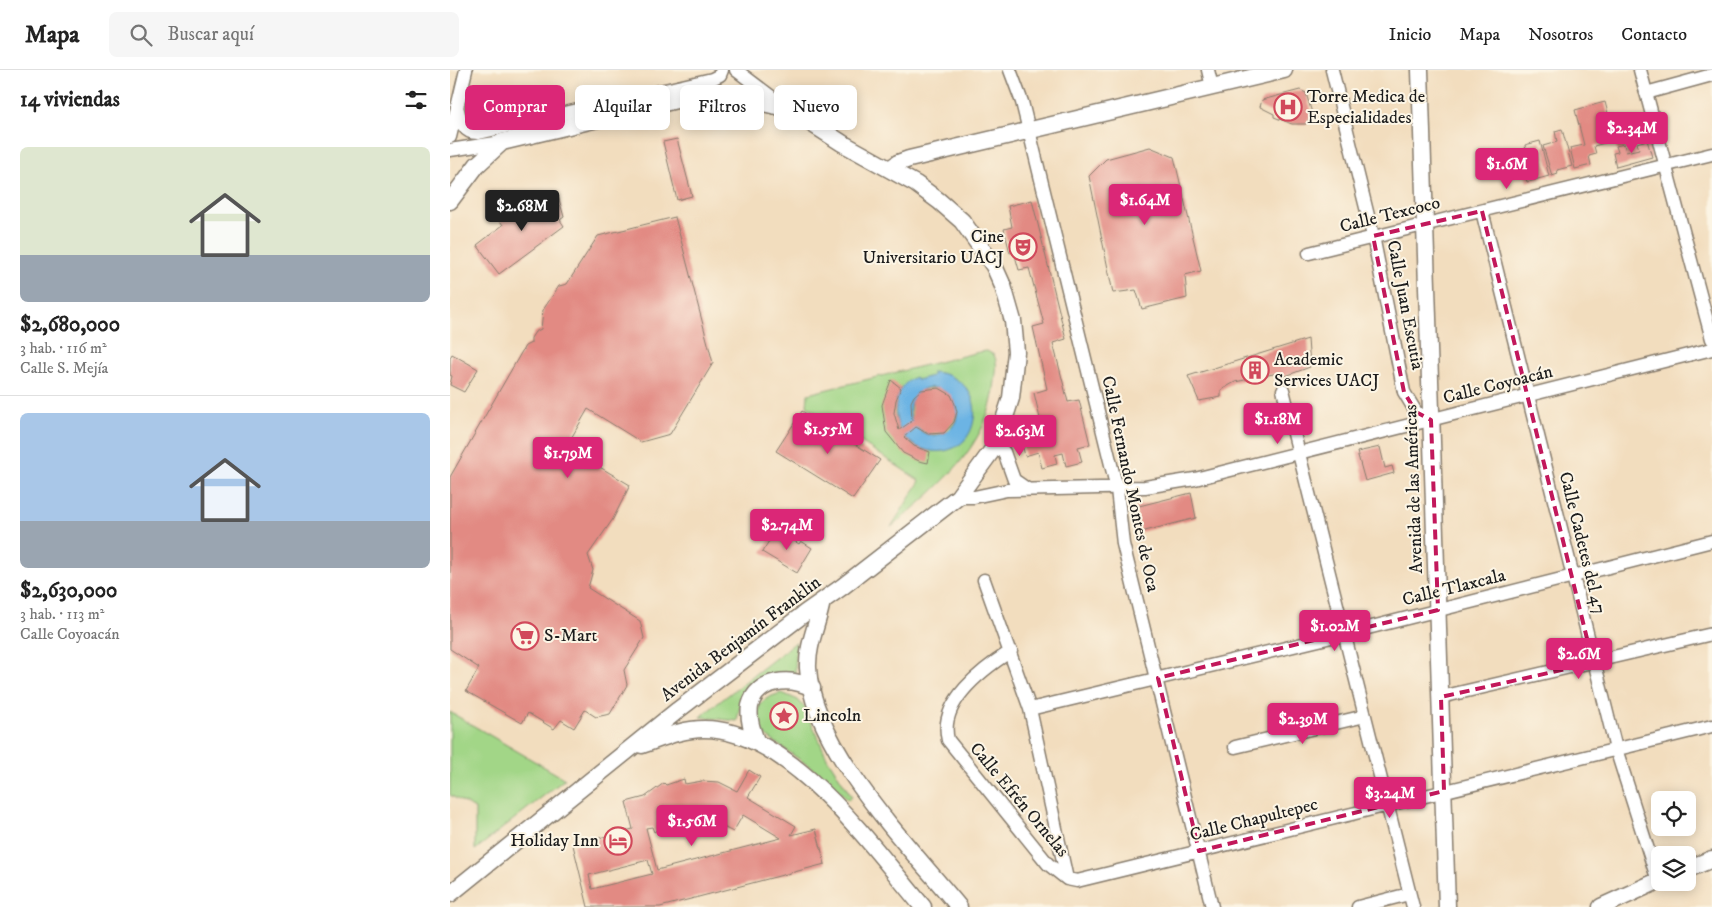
<!DOCTYPE html>
<html lang="es">
<meta charset="utf-8">
<style>
body{margin:0;font-family:"IM FELL DW Pica",serif;background:#f6f6f6;color:#222;height:100vh;display:flex;flex-direction:column;font-size:19px;white-space:nowrap}
*{box-sizing:border-box;margin:0}
p{font-size:16px;color:#767676}
.icon{flex:none;width:28px;height:28px;fill:none;stroke:currentColor;stroke-width:2;stroke-linecap:round;stroke-linejoin:round}
.map{position:relative;flex:1;overflow:hidden}
.details{display:flex;flex-direction:column;background:#fff;width:450px}
.details>*{flex:none}
.top-card{position:absolute;left:15px;top:15px;width:475px;height:45px;display:flex;gap:10px}
.fabs{position:absolute;left:1201px;top:721px;display:grid;gap:10px}
.fabs a{display:grid;place-items:center;width:45px;height:45px;border-radius:8px;background:#fff;box-shadow:0 2px 12px #0003;font-size:25px}
.price{position:absolute;translate:-50% -42px;padding:0 11px;border-radius:5px;background:#db2777;color:#fff;font-size:16px;line-height:32px;filter:drop-shadow(0 1px 2px #0008)}
.price::after{content:'';position:absolute;left:50%;top:30px;width:15px;height:11px;margin-left:-8px;background:inherit;clip-path:polygon(0 0,100% 0,50% 100%)}
.price.active{background:#222;color:#fff}
ul{padding:0;list-style:none}
li{display:grid;align-content:center;gap:10px;height:265px;padding:0 20px}
li+li{border-top:1px solid #e0e0e0}
li span{display:grid;place-items:center;height:155px;border-radius:8px;color:#555}
li>.icon{margin-inline-start:auto}
span .icon{width:90px;height:90px;fill:#fffc;stroke-width:1}
li b{font-size:21px}
h2{display:flex;justify-content:space-between;align-items:center;height:60px;padding:0 20px;font-size:21px}
.chip{padding:0 18px;border-radius:8px;background:#fff;box-shadow:0 2px 12px #0003;font-size:18px;line-height:45px}
.chip.active{background:#db2777;color:#fff}
header{display:flex;align-items:center;gap:30px;box-sizing:border-box;height:70px;padding:0 25px;background:#fff;border-bottom:1px solid #e0e0e0}
header strong{font-size:24px}
nav{display:flex;gap:28px;margin-inline-start:auto;font-size:18px}
.search{width:350px;height:45px;background:#f6f6f6;display:flex;align-items:center;gap:12px;box-sizing:border-box;padding:0 18px;border-radius:8px;color:#767676;font-size:19px}
main{display:flex;flex:1;min-height:0}
.map>svg:first-child{display:block}
.green{fill:#a2d687;stroke:#5f7952}
.water{fill:#6cb4e4;stroke:#446880;fill-rule:evenodd}
.building{fill:#e28a83;fill-rule:evenodd}
.lines{fill:none;stroke-linecap:round;stroke-linejoin:round}
.minor-casing{stroke:#877c6d;stroke-width:15}
.major-casing{stroke:#877c6d;stroke-width:19}
.minor{stroke:#fff;stroke-width:12}
.major{stroke:#fff;stroke-width:16}
.marked{fill:none;stroke:#c2185b;stroke-width:4;stroke-dasharray:10 6;stroke-linejoin:round}
.labels{text-anchor:middle;dominant-baseline:central;stroke-width:4;stroke-linejoin:round;paint-order:stroke}
.poi-label{font-size:18px;fill:#1c1c1c;stroke:#fcf5e5;text-anchor:start}
.street-label{font-size:18px;fill:#1c1c1c;stroke:#fcf5e5}
</style>
<header>
<strong>Mapa</strong>
<div class="search"><svg class="icon" aria-label="search" viewBox="0 0 24 24"><circle cx="10" cy="10" r="6"/><path d="M15 15l6 6"/></svg>Buscar aquí</div>
<nav><a>Inicio</a><a>Mapa</a><a>Nosotros</a><a>Contacto</a></nav>
</header>
<main>
<section class="details">
<h2>14 viviendas<svg class="icon" aria-label="filters" viewBox="0 0 24 24"><path d="M4 7h16M4 17h16"/><circle cx="9" cy="7" r="2"/><circle cx="15" cy="17" r="2"/></svg></h2>
<ul>
<li><span style="background:linear-gradient(#dfe7d0 70%,#9aa5b1 0)"><svg class="icon" aria-label="home" viewBox="0 0 24 24"><path d="M3 11l9-7 9 7M6 9v11h12V9"/></svg></span><div><b>$2,680,000</b><p>3 hab. · 116 m²</p><p>Calle S. Mejía</p></div></li>
<li><span style="background:linear-gradient(#a9c7e8 70%,#9aa5b1 0)"><svg class="icon" aria-label="home" viewBox="0 0 24 24"><path d="M3 11l9-7 9 7M6 9v11h12V9"/></svg></span><div><b>$2,630,000</b><p>3 hab. · 113 m²</p><p>Calle Coyoacán</p></div></li>
</ul>
</section>
<div class="map">
<svg width="1262" height="837" viewBox="0 0 1262 837">
<rect width="100%" height="100%" fill="#fcf5e5"/>
<filter id="ink" filterUnits="userSpaceOnUse"><feTurbulence type="fractalNoise" baseFrequency=".02" numOctaves="2"/><feDisplacementMap in="SourceGraphic" scale="10" xChannelSelector="R" yChannelSelector="G"/><feConvolveMatrix kernelMatrix="1 2 1 2 8 2 1 2 1" color-interpolation-filters="sRGB"/></filter>
<filter id="wash" filterUnits="userSpaceOnUse"><feTurbulence type="fractalNoise" baseFrequency=".0096" numOctaves="4" result="noise"/><feDisplacementMap in="SourceGraphic" scale="20" xChannelSelector="R" yChannelSelector="G"/><feGaussianBlur stdDeviation="1.12" result="paint"/><feColorMatrix in="noise" values="0 0 0 0 0 0 0 0 0 0 0 0 0 0 0 0 0 1.4 0 .05"/><feComposite in="paint" operator="in"/></filter>
<g filter="url(#wash)">
<rect width="100%" height="100%" fill="#f2ddbe"/>
<!-- green -->
<path class="green" d="M529,282L537,281L544,285C548,293 546,303 545,311C539,377 488,418 441,457L470,411L357,336L358,324Z
M346,572L345,603C306,602 293,613 287,651L250,647Z
M332,623L348,630L355,638L377,688L402,727L398,730L376,708L316,666C300,644 305,629 332,623Z
M0,642L115,709L25,780V739L0,725Z"/>
<!-- water -->
<path class="water" d="M482,302C507,303 529,322 524,349C517,400 439,388 446,334C447,322 454,312 465,307L467,310L482,306ZM476,318C505,313 519,352 494,363C464,375 444,331 476,318Z"/>
<g id="blocks">
<!-- building -->
<path class="building" d="M850,20L856,23L862,43L856,54H842L824,47V44L810,37L812,30Z
M1155,32L1165,70L1144,76L1146,84L1139,86L1141,95L1125,99L1120,78L1134,75L1125,40Z
M1112,59L1122,96L1107,100L1108,104L1102,106L1093,76L1107,72L1105,61Z
M227,69L242,126L227,130L213,72Z
M1197,70L1202,87L1166,97L1163,83L1168,82L1166,76L1174,74L1176,82L1189,79L1187,73Z
M1090,71L1099,106L1077,112L1069,83L1076,81L1075,75Z
M700,77L724,87L751,201L735,205L737,228L692,239L686,220L663,223L639,106L656,89Z
M107,122L114,147L110,150L114,156L49,204L27,175L53,155L45,144L60,133L69,144L93,127L95,130Z
M582,130L616,269L603,273L618,332L629,330L640,374L628,377L632,392L616,396L613,383L605,385L607,394L592,398L588,382L575,386L571,369L593,361L584,323L597,319L583,257L594,254L579,198L569,200L564,182L560,183L554,159L562,157L558,136Z
M225,147L263,293L220,364L191,372L138,339L116,377L180,415L163,449L138,485L143,500L138,518L190,551L194,568L174,600L177,615L160,644L146,647L135,640L124,658L111,650L104,659L78,643L72,653L16,621L29,598L0,579V407L75,276L81,273V268L85,262L91,259L93,240L109,216L117,214L148,166Z
M858,269L860,297L830,308L828,303L785,312L771,320V327L749,331L738,306Z
M2,284L28,299L14,322L0,315L2,306L0,305V288Z
M441,310L451,318L446,330L444,343L449,360L462,351L461,332L464,326L471,320L489,318L501,325L505,334L507,342L504,352L494,363L478,364L466,357L454,367L464,376L480,382L478,393L469,391L453,383L436,362L432,335Z
M352,341L430,390L403,429L326,381Z
M930,377L935,398L942,396L944,403L915,411L907,382Z
M741,423L746,448L691,462L685,437Z
M326,460L349,474L351,471L362,478L347,503L312,482Z
M299,700L310,707L298,727L346,756L341,765L366,759L375,794L210,837H138L123,775L183,759L176,732L195,727L214,713L216,715L234,709L235,714L252,711L269,712L287,721ZM238,739L283,762L293,745L331,768L207,800L196,758L202,757L204,762ZM198,790L202,804L142,819L139,805Z"/>
</g>
</g>
<g filter="url(#ink)">
<use href="#blocks" fill-opacity="0" stroke="#877c6d" stroke-width="1"/>
<g class="lines">
<!-- minor casing -->
<g class="minor-casing">
<path id="minor" d="M286,0L335,37
M560,0L572,32L667,419L673,474L762,837
M758,0L762,17
M882,0L923,166L954,322L966,342L981,350
M1190,0L1262,269
M1196,23L1262,5
M7,36C10,49 12,64 29,63L262,9L270,5L272,0
M0,67L16,0
M0,80L52,72
M1032,141L1166,679L1208,811
M859,183L1262,84
M833,320L963,837
M546,375L554,382L564,410L577,419
M508,427H524L557,420L695,417L745,409L1262,279
M534,510L580,639L617,809
M561,581C533,599 488,632 498,670L598,794L617,809L627,811L1262,656
M991,627L1262,564
M580,639L894,564L1262,471
M785,677L915,646
M908,837L959,824"/>
</g>
<!-- major casing -->
<g class="major-casing">
<path id="major" d="M970,0L997,837
M440,99L448,93L459,89L834,0
M0,131L27,95L52,72L239,27L272,26L292,28L339,39L392,73L466,114L489,131L512,151L544,196L553,216L563,251L566,282L561,328L546,375L508,427L392,517L355,543L228,640L0,824
M372,531C368,554 357,575 358,598C362,678 460,777 509,837
M306,671C302,660 298,649 300,636C307,608 341,607 362,618
M192,675C212,668 232,659 254,659C340,659 422,777 473,837
M1238,799L1262,789
M1151,837L1210,810"/>
</g>
<!-- minor -->
<use href="#minor" class="minor"/>
<!-- major -->
<use href="#major" class="major"/>
</g>
</g>
<!-- marked area -->
<path class="marked" d="M1032,141L1143,593L991,627L994,721L749,781L708,608L988,540L981,350L966,342L954,322L923,166Z"/>
<!-- icons -->
<defs>
<g id="hospital-ring" transform="scale(1.4375)"><circle r="9.5" fill="#fcf5e5" stroke="#d1495b" stroke-width="1.5"/><path d="M-5-5h3v3.5h4V-5h3V5h-3V1.5h-4V5h-3Z" fill="#d1495b"/></g>
<g id="theatre-ring" transform="scale(1.4375)"><circle r="9.5" fill="#fcf5e5" stroke="#d1495b" stroke-width="1.5"/><path d="M-5-5.5Q0-4 5-5.5V0Q5 5 0 6Q-5 5-5 0ZM-3.3-2.5H-1v1.5H-3.3ZM1-2.5H3.3v1.5H1ZM-2.8 1Q0 5.5 2.8 1Z" fill="#d1495b"/></g>
<g id="building-ring" transform="scale(1.4375)"><circle r="9.5" fill="#fcf5e5" stroke="#d1495b" stroke-width="1.5"/><path d="M-4-6H4V6H1V3H-1V6H-4ZM-2.5-4.3h1.7v1.8h-1.7ZM.8-4.3h1.7v1.8H.8ZM-2.5-1h1.7V.8h-1.7ZM.8-1h1.7V.8H.8Z" fill="#d1495b"/></g>
<g id="supermarket-ring" transform="scale(1.4375)"><circle r="9.5" fill="#fcf5e5" stroke="#d1495b" stroke-width="1.5"/><path d="M-6-5.5h2.5l.6 2H6L4.5 2H-2.5L-4.4-4H-6ZM-1.5 3.2a1.3 1.3 0 1 0 .1 0ZM3 3.2a1.3 1.3 0 1 0 .1 0Z" fill="#d1495b"/></g>
<g id="sight-ring" transform="scale(1.4375)"><circle r="9.5" fill="#fcf5e5" stroke="#d1495b" stroke-width="1.5"/><path d="M0-6L1.8-2.2L6-1.7L2.9 1.2L3.7 5.4L0 3.3L-3.7 5.4L-2.9 1.2L-6-1.7L-1.8-2.2Z" fill="#d1495b"/></g>
<g id="hotel-ring" transform="scale(1.4375)"><circle r="9.5" fill="#fcf5e5" stroke="#d1495b" stroke-width="1.5"/><path d="M-6-4.5h1.5V1H6V5H4.5V3h-9V5H-6ZM-4 0a1.8 1.8 0 1 1 3.6 0ZM.5 0V-2.5h3Q6-2.5 6 0Z" fill="#d1495b"/></g>
</defs>
<g fill-rule="evenodd">
<use href="#hospital-ring" x="838" y="37"/>
<use href="#theatre-ring" x="573" y="177"/>
<use href="#building-ring" x="805" y="300"/>
<use href="#supermarket-ring" x="75" y="566"/>
<use href="#sight-ring" x="334" y="646"/>
<use href="#hotel-ring" x="168" y="771"/>
</g>
<g class="labels">
<!-- poi labels -->
<g class="poi-label">
<text x="857" y="27">Torre Medica de<tspan x="857" dy="21">Especialidades</tspan></text>
<text x="554" y="167" text-anchor="end">Cine<tspan x="554" dy="21">Universitario UACJ</tspan></text>
<text x="824" y="290">Academic<tspan x="824" dy="21">Services UACJ</tspan></text>
<text x="94" y="566">S-Mart</text>
<text x="353" y="646">Lincoln</text>
<text x="149" y="771" text-anchor="end">Holiday Inn</text>
</g>
<!-- street labels -->
<g class="street-label">
<text transform="translate(940 145) rotate(-14)">Calle Texcoco</text>
<text transform="translate(955 235) rotate(79)">Calle Juan Escutia</text>
<text transform="translate(1048 315) rotate(-14)">Calle Coyoacán</text>
<text transform="translate(680 414) rotate(78)">Calle Fernando Montes de Oca</text>
<text transform="translate(964 419) rotate(-92)">Avenida de las Américas</text>
<text transform="translate(1132 473) rotate(76)">Calle Cadetes del 47</text>
<text transform="translate(1004 518) rotate(-14)">Calle Tlaxcala</text>
<text transform="translate(291 569) rotate(-37)">Avenida Benjamín Franklin</text>
<text transform="translate(569 730) rotate(50)">Calle Efrén Ornelas</text>
<text transform="translate(804 750) rotate(-14)">Calle Chapultepec</text>
</g>
</g>
</svg>
<div class="fabs">
<a><svg class="icon" aria-label="locate" viewBox="0 0 24 24"><circle cx="12" cy="12" r="6"/><path d="M12 2v4M12 18v4M2 12h4M18 12h4"/></svg></a>
<a><svg class="icon" aria-label="layers" viewBox="0 0 24 24"><path d="M12 4l9 5-9 5-9-5zM3 14l9 5 9-5"/></svg></a>
</div>
<b class="price" style="left:1182px;top:84px">$2.34M</b>
<b class="price" style="left:1057px;top:120px">$1.6M</b>
<b class="price" style="left:695px;top:156px">$1.64M</b>
<b class="price active" style="left:72px;top:162px">$2.68M</b>
<b class="price" style="left:828px;top:375px">$1.18M</b>
<b class="price" style="left:378px;top:385px">$1.55M</b>
<b class="price" style="left:570px;top:387px">$2.63M</b>
<b class="price" style="left:118px;top:409px">$1.79M</b>
<b class="price" style="left:337px;top:481px">$2.74M</b>
<b class="price" style="left:885px;top:582px">$1.02M</b>
<b class="price" style="left:1129px;top:610px">$2.6M</b>
<b class="price" style="left:853px;top:675px">$2.39M</b>
<b class="price" style="left:940px;top:749px">$3.24M</b>
<b class="price" style="left:242px;top:777px">$1.56M</b>
<div class="top-card">
<a class="chip active">Comprar</a>
<a class="chip">Alquilar</a>
<a class="chip">Filtros</a>
<a class="chip">Nuevo</a>
</div>
</div>
</main>
